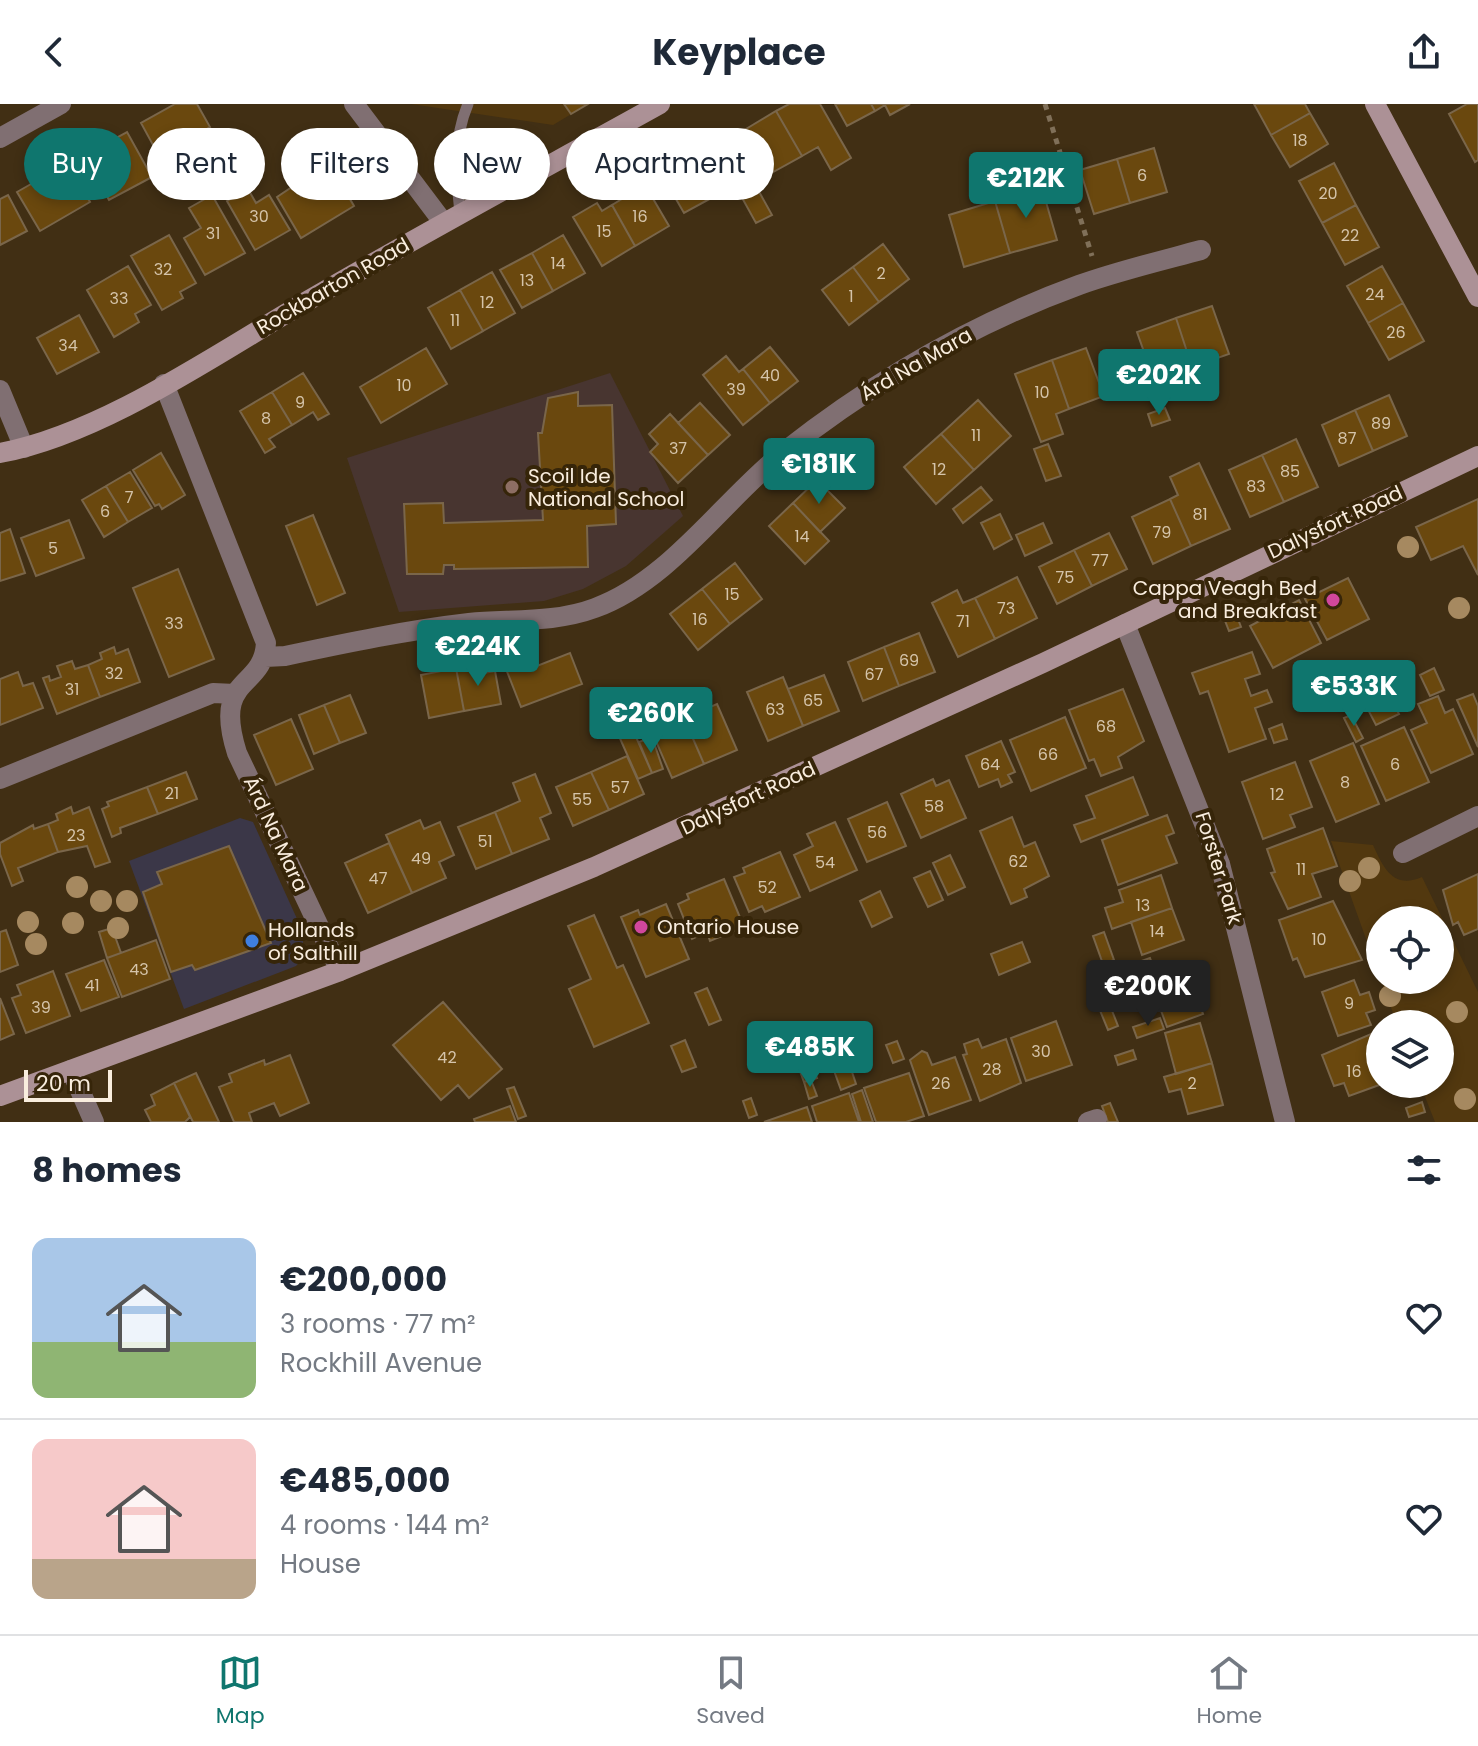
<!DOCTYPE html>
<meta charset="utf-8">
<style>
body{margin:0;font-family:Poppins,sans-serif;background:#f6f6f7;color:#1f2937;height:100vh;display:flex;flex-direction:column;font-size:30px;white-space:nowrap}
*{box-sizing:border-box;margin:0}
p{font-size:26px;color:#747a83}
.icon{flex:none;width:44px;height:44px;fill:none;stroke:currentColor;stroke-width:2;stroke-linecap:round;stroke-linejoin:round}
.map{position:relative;height:1018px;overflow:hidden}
.sheet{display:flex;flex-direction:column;background:#fff;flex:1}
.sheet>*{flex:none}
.top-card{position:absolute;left:24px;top:24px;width:800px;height:72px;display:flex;gap:16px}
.fabs{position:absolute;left:1366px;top:802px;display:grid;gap:16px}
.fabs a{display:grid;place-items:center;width:88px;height:88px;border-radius:50%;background:#fff;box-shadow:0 4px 12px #0003;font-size:40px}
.scale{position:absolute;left:24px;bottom:20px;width:88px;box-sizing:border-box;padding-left:8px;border:4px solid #f9edde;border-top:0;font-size:22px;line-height:28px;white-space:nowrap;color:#f9edde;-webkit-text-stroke:6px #362509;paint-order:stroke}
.price{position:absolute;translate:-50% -68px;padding:0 18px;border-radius:8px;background:#0f766e;color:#fff;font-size:26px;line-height:52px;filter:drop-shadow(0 2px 4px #0008)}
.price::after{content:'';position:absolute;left:50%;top:48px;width:24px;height:18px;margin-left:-12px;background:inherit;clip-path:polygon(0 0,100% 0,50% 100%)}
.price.current{background:#222;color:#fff}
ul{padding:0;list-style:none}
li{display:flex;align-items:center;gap:24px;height:200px;padding:0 32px}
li+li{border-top:2px solid #e0e1e3}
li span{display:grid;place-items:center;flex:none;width:224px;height:160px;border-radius:16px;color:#555}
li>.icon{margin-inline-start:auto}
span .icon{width:96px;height:96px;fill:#fffc;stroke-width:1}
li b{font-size:34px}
h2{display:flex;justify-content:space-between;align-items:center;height:96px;padding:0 32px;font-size:34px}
.pill{padding:0 28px;border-radius:36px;background:#fff;box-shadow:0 4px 12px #0003;font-size:28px;line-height:72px}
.pill.current{background:#0f766e;color:#fff}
header{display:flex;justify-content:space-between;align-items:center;height:104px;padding:0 32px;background:#fff;font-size:36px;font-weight:700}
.dock{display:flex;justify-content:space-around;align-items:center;height:112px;border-top:2px solid #e0e1e3;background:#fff;font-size:22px;color:#747a83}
.dock a{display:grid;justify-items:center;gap:4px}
.dock .current{color:#0f766e}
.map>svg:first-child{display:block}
.commercial{fill:#3b3748}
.education{fill:#483530}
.green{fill:#52380f}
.building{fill:#6a480e;stroke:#7a664a;stroke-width:2}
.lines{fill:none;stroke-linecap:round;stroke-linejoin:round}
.path{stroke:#807059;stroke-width:5;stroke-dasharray:6 6;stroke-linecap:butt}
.lane{stroke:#806f72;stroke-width:11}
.street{stroke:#806f72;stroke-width:20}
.secondary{stroke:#ac9196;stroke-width:20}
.tree{fill:#a68960}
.education-dot{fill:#8d6e63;stroke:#362509;stroke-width:3}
.hotel-dot{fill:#d1479c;stroke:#362509;stroke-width:3}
.shop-dot{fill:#3f7fe0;stroke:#362509;stroke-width:3}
.labels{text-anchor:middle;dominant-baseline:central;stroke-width:8;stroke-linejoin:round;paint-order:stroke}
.number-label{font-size:16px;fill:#d5c4aa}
.street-label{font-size:20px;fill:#f9edde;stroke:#362509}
.poi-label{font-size:20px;fill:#f9edde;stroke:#362509;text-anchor:start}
</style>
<header><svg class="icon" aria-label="back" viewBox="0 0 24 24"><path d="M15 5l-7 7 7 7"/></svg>Keyplace<svg class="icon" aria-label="share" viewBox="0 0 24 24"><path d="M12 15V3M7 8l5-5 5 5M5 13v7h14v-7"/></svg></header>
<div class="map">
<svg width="1478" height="1018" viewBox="0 0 1478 1018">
<rect width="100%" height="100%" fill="#412f14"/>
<!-- commercial -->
<path class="commercial" d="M240,714L253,718L303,828V854L296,862L184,905L129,757Z"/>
<!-- education -->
<path class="education" d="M610,269L683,412L626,462L583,485L544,497L399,508L347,354Z"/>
<!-- green -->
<path class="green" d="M411,0H588L553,21Z
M1331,737L1373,741C1383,763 1393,786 1422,773L1478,888V1018H1435L1420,980H1440V920H1397L1381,876H1440V816H1380V874Z"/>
<!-- building -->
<path class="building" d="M175,0H197L210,23L159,52L141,19Z
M564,0H588L571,10Z
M789,0H820L851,54L831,66L818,43L802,52L776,7Z
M835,0H871L875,7L847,22Z
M871,0H910L890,11L885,1L875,7Z
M1254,0H1305L1310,9L1271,31Z
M1467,0H1478V56L1475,58L1449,10Z
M776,7L802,52L766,72L741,28Z
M1310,9L1328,40L1290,63L1271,31Z
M127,28L152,73L109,96L101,82L89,89L72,58Z
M732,39L772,111L756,119L735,81L715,92L696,58Z
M1154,44L1167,88L1130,99L1117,55Z
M1117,55L1130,99L1094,110L1080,66Z
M696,58L715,92L684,109L665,76Z
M68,59L90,98L40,127L17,88Z
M1334,59L1356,101L1322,119L1299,77Z
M330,61L354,102L301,134L277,93L295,81L301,92L311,86L305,76Z
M645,81L669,122L635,142L612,101Z
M1042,84L1057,136L1010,149L995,97Z
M248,85L256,99L269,91L290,126L255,146L227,97Z
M8,91L27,127L0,141V95Z
M212,91L245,149L205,171L184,134L201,124L189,104Z
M995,97L1010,149L964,163L949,111Z
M597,99L602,107L612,101L635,142L602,162L573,113Z
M1356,101L1379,143L1345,161L1322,119Z
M169,131L196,179L180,188L183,194L162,206L131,152Z
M563,131L585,169L553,187L532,149Z
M883,140L909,175L879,198L853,163Z
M532,149L553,187L522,204L500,166Z
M128,162L151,201L135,210L139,218L114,233L87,186Z
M1382,162L1403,199L1368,219L1347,182Z
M853,163L879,198L849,221L822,186Z
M492,168L515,209L483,227L460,186Z
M460,186L483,227L451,245L428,204Z
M1403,199L1424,237L1389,256L1368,219Z
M1212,202L1229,250L1192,263L1176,214Z
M79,211L99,248L57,270L37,234Z
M1176,214L1192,263L1177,268L1184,288L1161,296L1137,228Z
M770,243L798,277L770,299L743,265Z
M426,244L447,280L381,319L360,283Z
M1086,244L1104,292L1069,305L1052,256Z
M726,252L739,268L743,265L770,299L743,321L703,271Z
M1052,256L1069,305L1056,310L1063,330L1041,338L1015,270Z
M303,269L329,310L318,316L313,308L292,321L272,288Z
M272,288L292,321L269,335L275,343L265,349L240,307Z
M578,288V302L612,301L616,420L587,422L588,463L454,465V461H444L443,470H407L404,400L443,399L444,419L543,416L538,329H542L548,294Z
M1389,291L1407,332L1373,347L1355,306Z
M978,296L1011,332L974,366L941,330Z
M700,299L730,331L708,351L678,319Z
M1165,304L1170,316L1152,322L1148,310Z
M1355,306L1373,347L1339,362L1322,321Z
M670,310L708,351L678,379L650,348L658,340L649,330Z
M941,330L974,366L936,400L904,363Z
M1296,335L1318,383L1284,398L1262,351Z
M1048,340L1061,372L1046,377L1034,345Z
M161,349L185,391L162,405L159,400L155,402L133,366Z
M1262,351L1284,398L1250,413L1229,366Z
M1199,359L1230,425L1191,442L1170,395L1178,391L1170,373Z
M130,368L152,404L128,418L106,382Z
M817,376L845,404L820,428L793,399Z
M106,382L128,418L104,433L82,396Z
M981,383L992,396L963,419L953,405Z
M1170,395L1191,442L1153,460L1132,413Z
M1478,395V471L1463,442L1431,456L1416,423Z
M793,399L829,437L805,460L769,422Z
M1000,410L1012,435L994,445L981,419Z
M313,411L345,489L317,501L286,422Z
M69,416L84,454L36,472L21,434Z
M1043,419L1052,439L1025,452L1016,431Z
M10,425L25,469L0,477V429Z
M1109,429L1127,465L1092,482L1074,446Z
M1074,446L1092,482L1057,500L1039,463Z
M735,459L762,495L730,520L702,485Z
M178,465L214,555L169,573L133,484Z
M1017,473L1037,514L995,535L975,494Z
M1348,474L1369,515L1327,536L1305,495Z
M702,485L730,520L698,546L670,510Z
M957,486L963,499L975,494L995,535L958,553L932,499Z
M1299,496L1321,539L1273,564L1250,522Z
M1236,510L1241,523L1229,527L1224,514Z
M919,529L935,568L899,582L884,543Z
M114,543L116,550L128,545L140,578L100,593L88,561L102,555L100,549Z
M884,543L899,582L863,597L848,558Z
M1252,548L1260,570L1245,575L1251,592L1267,586L1272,598L1255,604L1266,635L1229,648L1208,587L1200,590L1192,569Z
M570,549L582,580L521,603L506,565L534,554L537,562Z
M72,557L75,565L88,561L100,593L57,610L43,574L49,572L50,577L61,573L57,562Z
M476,561L478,570L495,567L501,600L464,607L456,564Z
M456,564L464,607L429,614L421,571Z
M1434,564L1444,586L1430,592L1420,571Z
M18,568L23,582L33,579L43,604L0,621V575Z
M824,571L839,607L803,622L788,585Z
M1366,572L1374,587L1362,594L1354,578Z
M783,573L803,622L768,637L747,588Z
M1386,584L1399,610L1376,621L1363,596Z
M1123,585L1144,637L1118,653L1122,664L1101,672L1094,655L1089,657L1069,606Z
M1473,590L1478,602V643L1457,596Z
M350,591L366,629L340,639L324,601Z
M1438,592L1445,609L1453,605L1473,650L1431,669L1411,626L1427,619L1418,600Z
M717,600L737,646L704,660L684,614Z
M324,601L340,639L314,650L299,611Z
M1351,611L1363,634L1356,638L1344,614Z
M1065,613L1086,664L1031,687L1010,636Z
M684,614L704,660L672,674L652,628Z
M291,615L313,665L276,681L254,631Z
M1282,620L1287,635L1274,639L1269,625Z
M1404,623L1429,678L1386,697L1361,642Z
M632,624L652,669L638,675L618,630Z
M652,633L663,665L652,669L639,638Z
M1001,637L1015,668L1008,671L1012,678L1001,683L998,675L979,683L966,652Z
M1353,639L1379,700L1336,718L1310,657Z
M627,652L644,690L609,706L591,668Z
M1295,658L1312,703L1290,711L1295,723L1263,735L1242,678Z
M186,668L197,695L158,710L147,683Z
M591,668L609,706L573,722L556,683Z
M535,670L551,709L540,714L549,735L512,750L495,708L520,697L513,679Z
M1133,673L1148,711L1081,738L1074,721L1095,714L1086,692Z
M933,675L936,682L949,676L966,714L921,734L901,690Z
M147,683L158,710L120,724L121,729L112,733L102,705L109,702L107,698Z
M887,698L906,742L867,758L848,715Z
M71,703L73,710L89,703L110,758L95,763L87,742L58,748L48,720L58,716L56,710Z
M495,708L512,750L476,765L458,723Z
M1167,711L1174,729L1166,732L1177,759L1118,781L1102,736Z
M1012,713L1024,743L1035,738L1049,772L1024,785L1027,793L1011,800L980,727Z
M420,716L424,725L440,718L454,751L439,758L446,774L412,789L386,731Z
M835,718L857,766L810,787L794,751L813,742L807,730Z
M48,720L58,748L18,764L23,777L12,782L0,750V739L33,721L34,725Z
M1323,724L1337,762L1312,770L1321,793L1288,805L1271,769L1275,768L1267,745Z
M389,739L412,789L368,809L345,759Z
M229,742L271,839L195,866L192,861L171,868L143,788L162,780L157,768Z
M780,748L800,793L765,808L762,802L749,808L734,773L745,769L743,764Z
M950,751L965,783L948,791L933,759Z
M930,767L943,796L928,803L914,774Z
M1478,770V825L1464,831L1458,818L1453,821L1443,786Z
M1161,771L1172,804L1112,825L1105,804L1123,798L1119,786Z
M724,775L744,823L710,837L707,828L692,835L678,800L689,795L687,790Z
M880,787L892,813L872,823L860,797Z
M1333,797L1362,856L1305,873L1297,854L1293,856L1279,816Z
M666,800L689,855L646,873L621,813L638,806L640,811Z
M1172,804L1184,836L1142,851L1131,818Z
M594,811L617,864L623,861L649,919L594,943L569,885L591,875L568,822Z
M112,824L121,849L107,854L99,828Z
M6,826L18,861L0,868V828Z
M1104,828L1114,856L1103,860L1093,832Z
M156,836L170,875L122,893L107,854Z
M1022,838L1030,858L999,871L991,850Z
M1150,854L1157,873L1122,885L1115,866Z
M104,856L119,893L81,907L66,870Z
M1187,866L1203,910L1167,923L1151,879Z
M53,867L70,912L26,929L12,894L21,891L17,881Z
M1354,876L1360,891L1369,888L1375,906L1366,909L1371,921L1338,932L1322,888Z
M707,884L721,916L709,921L695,889Z
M0,894L14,930L0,936Z
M443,898L502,965L469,994L458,981L441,996L393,941Z
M1109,899L1118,922L1108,926L1099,904Z
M1160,914L1164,925L1137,934L1133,923Z
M1056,917L1072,961L1026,977L1011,934Z
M1200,919L1212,959L1176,970L1165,929Z
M1371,930L1380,955L1382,980L1349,992L1344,979L1334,982L1322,951Z
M978,935L982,944L1006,935L1021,979L980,997L963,951L967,950L964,940Z
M685,936L696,963L682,968L671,942Z
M897,937L904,955L893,959L886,941Z
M844,944L856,980L841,986L828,950Z
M1133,946L1136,955L1118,961L1115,952Z
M922,947L927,949L932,961L955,953L971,996L929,1011L910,956Z
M290,951L309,999L280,1012L274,999L249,1009L252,1018H234L219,983L232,978L229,970L264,956L265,961Z
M810,954L817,974L804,978L797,959Z
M1212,959L1223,1001L1188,1010L1181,985L1169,988L1164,973Z
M196,969L219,1018H193L174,979Z
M909,969L924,1012L906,1018H876L864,984Z
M811,976L817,992L809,995L804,978Z
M174,979L190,1013L185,1018H151L145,1006L155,1001L151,991Z
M514,983L526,1012L518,1015L507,985Z
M862,986L873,1018H861L852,990Z
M849,989L859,1018H817L812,1002Z
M751,994L757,1011L749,1014L743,997Z
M1422,998L1425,1008L1409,1013L1406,1004Z
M1110,999L1118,1018H1108L1102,1002Z
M510,1002L516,1018H475L474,1015Z
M807,1003L812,1018H764Z"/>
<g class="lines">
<!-- path -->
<path class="path" d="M1045,0L1092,152"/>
<!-- lane -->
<path class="lane" d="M460,109C456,72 453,35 468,0"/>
<!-- street -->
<path class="street" d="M354,0L443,118
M0,34L61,0
M164,280L266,539C263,587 212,570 237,649L340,867
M0,286L24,344
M1125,520L1220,760L1285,1018
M265,553L285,552C346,539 408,526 469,519C511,515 555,519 595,504C670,477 724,395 785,347C874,277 972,220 1079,181C1118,167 1160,157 1201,146
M0,675L213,589L235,590
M1403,749L1478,712
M71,966L94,1018
M1088,1018L1097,1015"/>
<!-- secondary -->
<path class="secondary" d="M1375,0L1478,193
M0,349C103,330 219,248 309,196C425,128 543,65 660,0
M0,992L340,867L594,763L1043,559L1478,352"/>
</g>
<!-- trees -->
<g class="tree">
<circle cx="1408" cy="443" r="11"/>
<circle cx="1459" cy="504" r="11"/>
<circle cx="1369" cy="764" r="11"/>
<circle cx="1350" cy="777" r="11"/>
<circle cx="77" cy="783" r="11"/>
<circle cx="101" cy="797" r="11"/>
<circle cx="127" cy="797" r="11"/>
<circle cx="28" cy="818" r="11"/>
<circle cx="73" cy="819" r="11"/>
<circle cx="118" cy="824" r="11"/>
<circle cx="36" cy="840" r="11"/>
<circle cx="1390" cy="892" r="11"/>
<circle cx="1457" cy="908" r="11"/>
<circle cx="1465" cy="995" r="11"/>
</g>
<!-- markers -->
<circle class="education-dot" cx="512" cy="383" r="8"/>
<g class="hotel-dot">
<circle cx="1333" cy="496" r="8"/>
<circle cx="641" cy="823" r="8"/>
</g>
<circle class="shop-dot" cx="252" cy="837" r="8"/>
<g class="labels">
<!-- number labels -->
<g class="number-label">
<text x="1300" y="36">18</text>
<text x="1142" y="71">6</text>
<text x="1328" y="89">20</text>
<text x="259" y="112">30</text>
<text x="640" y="112">16</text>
<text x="604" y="127">15</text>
<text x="213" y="129">31</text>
<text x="1350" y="131">22</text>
<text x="558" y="159">14</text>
<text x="163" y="165">32</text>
<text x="881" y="169">2</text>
<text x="527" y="176">13</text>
<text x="1375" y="190">24</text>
<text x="851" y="192">1</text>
<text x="119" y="194">33</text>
<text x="487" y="198">12</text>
<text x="455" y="216">11</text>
<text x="1396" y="228">26</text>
<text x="68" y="241">34</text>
<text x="770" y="271">40</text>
<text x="404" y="281">10</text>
<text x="736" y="285">39</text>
<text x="1042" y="288">10</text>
<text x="300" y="298">9</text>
<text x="266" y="314">8</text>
<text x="1381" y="319">89</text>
<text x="976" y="331">11</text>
<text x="1347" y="334">87</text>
<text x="678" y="344">37</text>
<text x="939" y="365">12</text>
<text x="1290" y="367">85</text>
<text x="1256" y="382">83</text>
<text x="129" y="393">7</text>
<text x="105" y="407">6</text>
<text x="1200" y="410">81</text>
<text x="1162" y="428">79</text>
<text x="802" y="432">14</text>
<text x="53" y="444">5</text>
<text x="1100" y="456">77</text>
<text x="1065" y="473">75</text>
<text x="732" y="490">15</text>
<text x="1006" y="504">73</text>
<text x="700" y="515">16</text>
<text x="963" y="517">71</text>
<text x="174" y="519">33</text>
<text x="909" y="556">69</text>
<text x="114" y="569">32</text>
<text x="874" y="570">67</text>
<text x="72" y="585">31</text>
<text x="813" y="596">65</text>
<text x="775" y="605">63</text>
<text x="1106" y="622">68</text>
<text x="1048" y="650">66</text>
<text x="990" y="660">64</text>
<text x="1395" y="660">6</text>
<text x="1345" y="678">8</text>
<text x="620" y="683">57</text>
<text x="172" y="689">21</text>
<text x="1277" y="690">12</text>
<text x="582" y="695">55</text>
<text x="934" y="702">58</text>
<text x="877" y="728">56</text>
<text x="76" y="731">23</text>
<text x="485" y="737">51</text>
<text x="421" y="754">49</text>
<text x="1018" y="757">62</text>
<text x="825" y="758">54</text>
<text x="1301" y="765">11</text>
<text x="378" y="774">47</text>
<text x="767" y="783">52</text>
<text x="1143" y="801">13</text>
<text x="1157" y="827">14</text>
<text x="1319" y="835">10</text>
<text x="139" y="865">43</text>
<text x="92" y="881">41</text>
<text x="1349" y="899">9</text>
<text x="41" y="903">39</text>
<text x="1041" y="947">30</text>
<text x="447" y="953">42</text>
<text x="992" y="965">28</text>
<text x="1354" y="967">16</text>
<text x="941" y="979">26</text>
<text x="1192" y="979">2</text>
</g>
<!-- street labels -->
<g class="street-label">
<text transform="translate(333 182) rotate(-30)">Rockbarton Road</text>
<text transform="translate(916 260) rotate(-30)">Árd Na Mara</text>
<text transform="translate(1335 418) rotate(-25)">Dalysfort Road</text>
<text transform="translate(748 694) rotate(-25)">Dalysfort Road</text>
<text transform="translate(276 730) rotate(65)">Árd Na Mara</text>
<text transform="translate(1219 764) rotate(73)">Forster Park</text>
</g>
<!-- poi labels -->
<g class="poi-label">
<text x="528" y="372">Scoil Ide<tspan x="528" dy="23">National School</tspan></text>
<text x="1317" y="484" text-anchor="end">Cappa Veagh Bed<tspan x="1317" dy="23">and Breakfast</tspan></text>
<text x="657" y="823">Ontario House</text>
<text x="268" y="826">Hollands<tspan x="268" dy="23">of Salthill</tspan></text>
</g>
</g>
</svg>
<div class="fabs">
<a><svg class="icon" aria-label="locate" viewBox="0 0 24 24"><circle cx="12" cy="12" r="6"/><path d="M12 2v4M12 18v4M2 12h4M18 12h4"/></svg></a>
<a><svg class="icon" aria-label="layers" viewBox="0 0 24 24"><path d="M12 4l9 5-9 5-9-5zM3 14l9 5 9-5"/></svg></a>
</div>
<div class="scale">20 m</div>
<b class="price" style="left:1026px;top:116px">€212K</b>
<b class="price" style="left:1159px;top:313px">€202K</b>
<b class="price" style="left:819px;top:402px">€181K</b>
<b class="price" style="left:478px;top:584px">€224K</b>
<b class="price" style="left:1354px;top:624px">€533K</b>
<b class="price" style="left:651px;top:651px">€260K</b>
<b class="price current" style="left:1148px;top:924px">€200K</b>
<b class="price" style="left:810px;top:985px">€485K</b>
<div class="top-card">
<a class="pill current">Buy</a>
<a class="pill">Rent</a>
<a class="pill">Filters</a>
<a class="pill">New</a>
<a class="pill">Apartment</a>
</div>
</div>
<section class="sheet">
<h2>8 homes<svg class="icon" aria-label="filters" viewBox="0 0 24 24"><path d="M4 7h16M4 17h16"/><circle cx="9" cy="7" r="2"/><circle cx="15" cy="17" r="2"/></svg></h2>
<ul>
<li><span style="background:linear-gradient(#a9c7e8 65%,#8fb573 0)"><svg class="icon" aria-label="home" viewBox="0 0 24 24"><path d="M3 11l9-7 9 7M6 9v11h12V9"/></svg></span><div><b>€200,000</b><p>3 rooms · 77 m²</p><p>Rockhill Avenue</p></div><svg class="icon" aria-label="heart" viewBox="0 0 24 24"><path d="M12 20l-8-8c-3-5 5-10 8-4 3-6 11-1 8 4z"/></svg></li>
<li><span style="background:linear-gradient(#f6c9c9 75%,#b9a48a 0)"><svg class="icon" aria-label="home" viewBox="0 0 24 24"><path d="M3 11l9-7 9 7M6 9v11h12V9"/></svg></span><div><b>€485,000</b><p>4 rooms · 144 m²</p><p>House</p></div><svg class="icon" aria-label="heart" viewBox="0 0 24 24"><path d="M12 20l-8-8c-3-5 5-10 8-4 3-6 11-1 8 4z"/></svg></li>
</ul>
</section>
<nav class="dock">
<a class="current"><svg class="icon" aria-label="map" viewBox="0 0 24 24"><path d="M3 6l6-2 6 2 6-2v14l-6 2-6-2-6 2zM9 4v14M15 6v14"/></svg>Map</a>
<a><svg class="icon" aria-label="saved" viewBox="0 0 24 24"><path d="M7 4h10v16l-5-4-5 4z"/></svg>Saved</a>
<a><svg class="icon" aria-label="home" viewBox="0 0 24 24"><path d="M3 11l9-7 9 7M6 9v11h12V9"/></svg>Home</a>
</nav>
